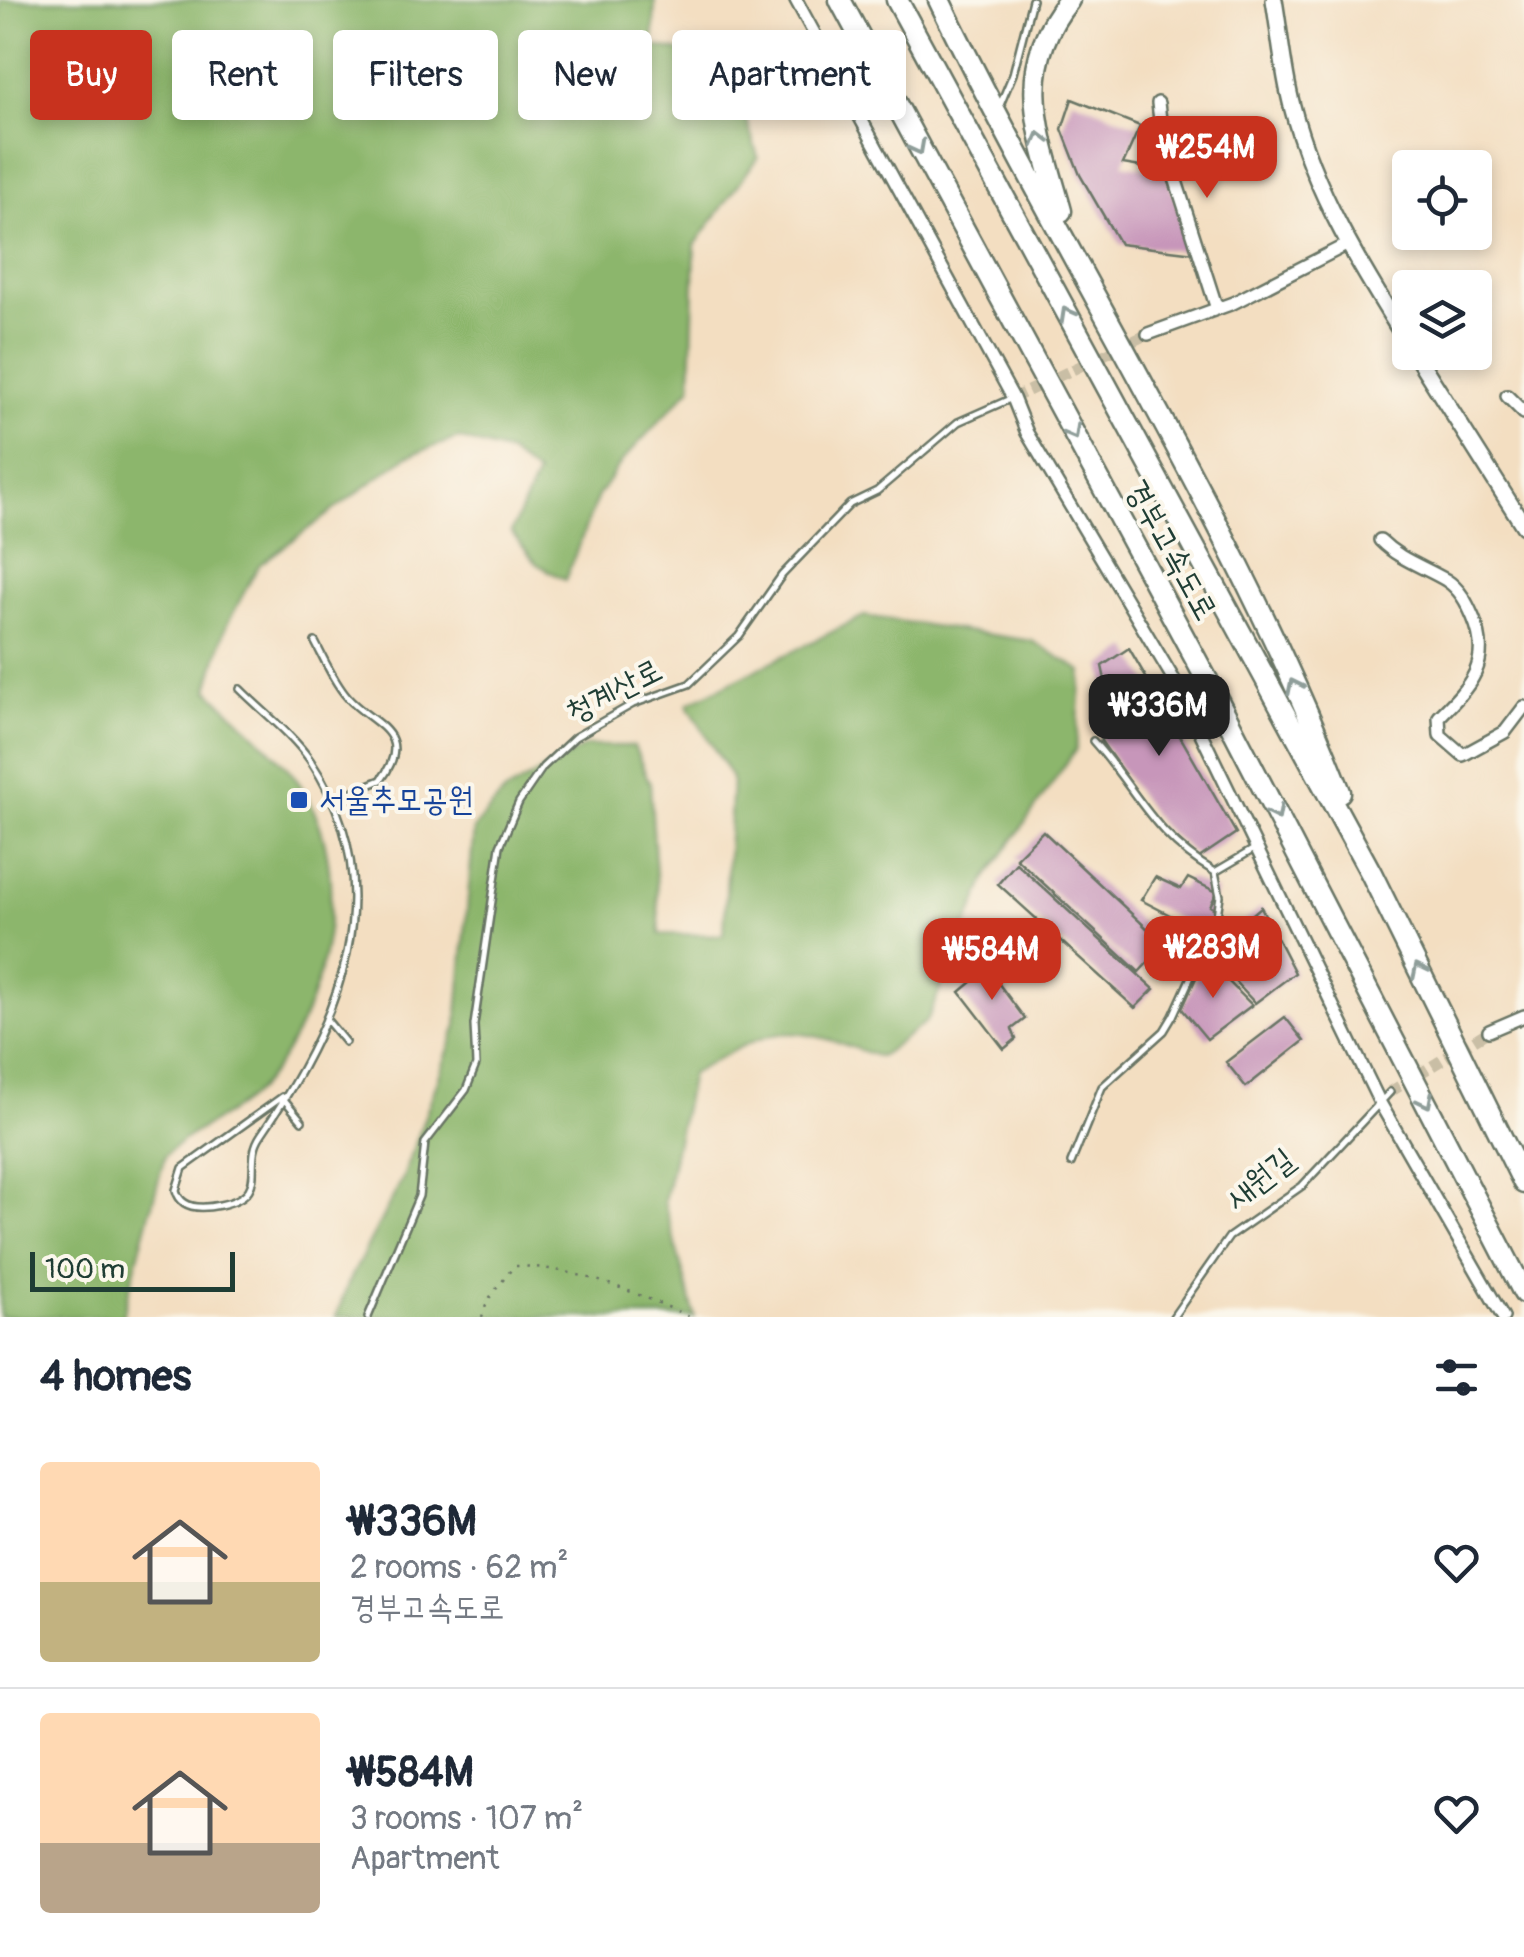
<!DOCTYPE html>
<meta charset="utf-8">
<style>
body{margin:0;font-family:Pangolin,"Poor Story",sans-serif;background:#f6f6f7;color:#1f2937;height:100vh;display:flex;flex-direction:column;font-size:38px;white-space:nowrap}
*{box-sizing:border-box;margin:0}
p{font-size:32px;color:#747a83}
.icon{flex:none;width:55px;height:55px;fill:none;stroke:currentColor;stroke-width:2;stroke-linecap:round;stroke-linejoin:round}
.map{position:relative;height:1317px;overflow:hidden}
.panel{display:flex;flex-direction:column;background:#fff;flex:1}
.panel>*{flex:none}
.guide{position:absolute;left:30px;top:30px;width:1000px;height:90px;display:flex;gap:20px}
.tools{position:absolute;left:1392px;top:150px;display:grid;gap:20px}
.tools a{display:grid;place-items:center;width:100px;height:100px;border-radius:10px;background:#fff;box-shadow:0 5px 15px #0003;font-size:50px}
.scale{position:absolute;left:30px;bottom:25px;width:205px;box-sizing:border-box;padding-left:10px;border:5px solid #1f3d34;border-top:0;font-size:28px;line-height:35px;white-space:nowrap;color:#1f3d34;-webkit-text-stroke:8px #fbf7ec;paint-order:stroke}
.price{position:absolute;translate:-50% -85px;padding:0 22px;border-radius:20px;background:#c8321e;color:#fff;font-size:32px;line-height:65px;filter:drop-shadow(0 2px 5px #0008)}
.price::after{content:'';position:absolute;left:50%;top:60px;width:30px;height:22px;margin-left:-15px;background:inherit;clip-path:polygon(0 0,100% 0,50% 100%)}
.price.active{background:#222;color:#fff}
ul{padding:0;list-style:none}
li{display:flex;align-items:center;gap:30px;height:250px;padding:0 40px}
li+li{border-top:2px solid #e0e1e3}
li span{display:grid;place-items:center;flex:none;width:280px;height:200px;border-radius:10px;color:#555}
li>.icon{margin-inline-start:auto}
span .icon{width:120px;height:120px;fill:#fffc;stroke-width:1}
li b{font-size:42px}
h2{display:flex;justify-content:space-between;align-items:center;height:120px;padding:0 40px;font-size:42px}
.tag{padding:0 35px;border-radius:10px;background:#fff;box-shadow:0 5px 15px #0003;font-size:35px;line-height:90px}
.tag.active{background:#c8321e;color:#fff}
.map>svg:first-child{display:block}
.forest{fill:#8cb66c;stroke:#567a50;stroke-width:2.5}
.building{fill:#c796ba}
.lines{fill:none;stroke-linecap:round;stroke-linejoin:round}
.street-tunnel{stroke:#c9bea5;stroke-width:11;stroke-dasharray:11 5.5;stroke-linecap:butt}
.lane-casing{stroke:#697565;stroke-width:10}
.street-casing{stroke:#697565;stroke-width:16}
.secondary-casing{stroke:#697565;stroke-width:20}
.highway-casing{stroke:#697565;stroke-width:25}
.path{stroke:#697565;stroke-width:2.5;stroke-dasharray:2.5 8;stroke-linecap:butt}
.lane{stroke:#fff;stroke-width:5}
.street{stroke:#fff;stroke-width:11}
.secondary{stroke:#fff;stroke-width:15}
.highway{stroke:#fff;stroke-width:20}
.oneway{stroke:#8f9e9a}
.transit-dot{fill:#1a4fb4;stroke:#fbf7ec;stroke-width:4}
.labels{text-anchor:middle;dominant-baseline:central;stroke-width:8;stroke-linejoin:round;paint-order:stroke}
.street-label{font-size:32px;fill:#1f3d34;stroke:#fbf7ec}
.transit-label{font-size:32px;fill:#164399;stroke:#fbf7ec;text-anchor:start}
</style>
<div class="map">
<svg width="1524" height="1317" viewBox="0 0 1524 1317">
<rect width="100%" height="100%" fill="#fbf7ec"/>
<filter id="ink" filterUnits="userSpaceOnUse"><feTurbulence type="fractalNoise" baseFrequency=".01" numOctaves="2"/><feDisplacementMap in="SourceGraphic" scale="20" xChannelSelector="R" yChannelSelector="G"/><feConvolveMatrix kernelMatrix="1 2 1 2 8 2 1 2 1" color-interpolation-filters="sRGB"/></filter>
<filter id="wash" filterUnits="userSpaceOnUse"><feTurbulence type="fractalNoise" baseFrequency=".0048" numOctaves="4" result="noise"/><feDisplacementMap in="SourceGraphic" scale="40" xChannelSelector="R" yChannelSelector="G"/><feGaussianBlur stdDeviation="2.25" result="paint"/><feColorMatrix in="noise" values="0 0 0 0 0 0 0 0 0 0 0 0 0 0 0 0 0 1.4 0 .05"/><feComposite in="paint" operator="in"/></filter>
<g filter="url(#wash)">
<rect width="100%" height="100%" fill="#f3dec1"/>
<!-- forest -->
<path class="forest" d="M0,0H655L653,46L728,60L758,157L695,245L691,387L622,461L598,496L565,580L537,564L511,532L537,475L509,453L458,438L407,456L259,565L226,626L208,689C236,718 270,745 294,776C360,862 328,1007 263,1084C236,1116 193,1126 165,1156L122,1317H0Z
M864,616L1032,641L1082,671L1076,749L986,879L927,1021L879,1057C785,1022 778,1024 691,1074L664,1202L695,1317H336L348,1284L403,1178L457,1026L474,828L504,793L586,746H634L650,784L660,934L724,935L732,778L687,704Z"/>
<g id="blocks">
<!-- building -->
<path class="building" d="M1072,99L1140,126L1123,164L1165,171L1195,253L1120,244L1080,175L1062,129Z
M1129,648L1236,833L1199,858L1159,823L1101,741L1107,689L1102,666Z
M1043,831L1151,932L1158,925L1171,937L1139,972L1016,858Z
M1016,863L1154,989L1135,1008L998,884Z
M1155,877L1181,889L1188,878L1217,892L1210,906L1216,910L1205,933L1141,900Z
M1261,907L1295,973L1255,1003L1227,973L1232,966L1225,957L1233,947L1227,936Z
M978,956L1025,1019L1012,1029L1016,1039L1004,1049L960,992L972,982L967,964Z
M1205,958L1252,1005L1207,1039L1182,1009Z
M1285,1017L1304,1041L1246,1087L1226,1062Z"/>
</g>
</g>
<g filter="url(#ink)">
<use href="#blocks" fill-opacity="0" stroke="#697565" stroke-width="2.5"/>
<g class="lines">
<!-- street-tunnel -->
<path class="street-tunnel" d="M1013,398L1148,334
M1390,1092L1489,1031"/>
<!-- lane casing -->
<g class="lane-casing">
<path id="lane" d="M1000,105L1013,74L1032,0
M315,642C325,661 334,682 348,698C372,725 416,732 381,780L332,800
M240,689C263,712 292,734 310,760C396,888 339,1022 261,1135C241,1164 273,1194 220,1205C202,1209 181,1210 176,1190L183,1168L282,1097
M1093,741C1138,791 1152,835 1215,872
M326,1019L345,1042
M282,1097L302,1121
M1071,1163L1102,1087L1164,1031L1173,1016L1216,922L1220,896L1215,872L1256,848
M368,1317L419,1196L425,1143L466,1090L476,1065L474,1025L500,846L519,802L543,767L575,737L633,704L689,684L739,636L782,575L850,504L877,491L958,422L1010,399
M1173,1317L1229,1237L1302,1186L1390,1092"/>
</g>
<!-- street casing -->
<g class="street-casing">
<path id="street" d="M796,0L1013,398L1027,433L1180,690L1380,1103L1503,1317
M1158,103L1162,137L1217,309
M1148,334L1233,303L1348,244
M1507,396L1524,413
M1380,540C1400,560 1422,566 1446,580C1460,589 1467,603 1473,617C1493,663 1470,686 1439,717L1440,735L1463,755L1505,732L1524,707
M1489,1031L1524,1016"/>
</g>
<!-- secondary casing -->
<g class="secondary-casing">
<path id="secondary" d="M1274,0C1280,35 1283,72 1292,106C1314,192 1363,271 1410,346
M1414,352L1524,526"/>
</g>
<!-- highway casing -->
<g class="highway-casing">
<path id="highway" d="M840,0L1214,693L1524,1293
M897,0L1371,873L1524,1183
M939,0C1067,264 1233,518 1340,792
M1061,211C1040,136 1012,69 1069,0"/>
</g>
<!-- path -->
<path class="path" d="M482,1317L487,1301L514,1266C572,1266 638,1293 690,1317"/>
<!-- lane -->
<use href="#lane" class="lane"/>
<!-- street -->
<use href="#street" class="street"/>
<!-- secondary -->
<use href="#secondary" class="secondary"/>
<!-- highway -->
<use href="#highway" class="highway"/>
</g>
<!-- one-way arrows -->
<defs><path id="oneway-chevron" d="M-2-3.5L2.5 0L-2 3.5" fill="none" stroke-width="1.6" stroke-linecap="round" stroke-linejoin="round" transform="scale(2.5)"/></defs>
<g class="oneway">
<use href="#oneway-chevron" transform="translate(1040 139) rotate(-105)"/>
<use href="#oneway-chevron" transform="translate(918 148) rotate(62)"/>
<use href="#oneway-chevron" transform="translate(1067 314) rotate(-119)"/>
<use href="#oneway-chevron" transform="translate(1073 433) rotate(61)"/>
<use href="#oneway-chevron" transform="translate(1294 686) rotate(-116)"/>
<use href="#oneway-chevron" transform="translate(1276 813) rotate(63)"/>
<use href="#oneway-chevron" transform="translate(1419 970) rotate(-116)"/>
<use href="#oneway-chevron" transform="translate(1426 1101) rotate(63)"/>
</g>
</g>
<!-- markers -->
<rect class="transit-dot" x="289" y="790" width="20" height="20" rx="5"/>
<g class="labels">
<!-- street labels -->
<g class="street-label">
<text transform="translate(1171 550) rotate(61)">경부고속도로</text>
<text transform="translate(614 691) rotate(-27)">청계산로</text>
<text transform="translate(1260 1179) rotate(-38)">새원길</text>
</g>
<!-- transit labels -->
<g class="transit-label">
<text x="319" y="800">서울추모공원</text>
</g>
</g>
</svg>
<div class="tools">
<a><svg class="icon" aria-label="locate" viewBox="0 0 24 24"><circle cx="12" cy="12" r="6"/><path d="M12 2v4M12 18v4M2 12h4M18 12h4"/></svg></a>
<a><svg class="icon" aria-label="layers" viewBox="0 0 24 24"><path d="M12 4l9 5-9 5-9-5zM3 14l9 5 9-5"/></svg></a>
</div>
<div class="scale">100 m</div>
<b class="price" style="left:1207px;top:201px">₩254M</b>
<b class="price active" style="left:1159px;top:759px">₩336M</b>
<b class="price" style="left:1213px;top:1001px">₩283M</b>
<b class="price" style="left:992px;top:1003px">₩584M</b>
<div class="guide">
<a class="tag active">Buy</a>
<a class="tag">Rent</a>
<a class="tag">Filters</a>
<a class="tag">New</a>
<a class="tag">Apartment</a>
</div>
</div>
<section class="panel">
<h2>4 homes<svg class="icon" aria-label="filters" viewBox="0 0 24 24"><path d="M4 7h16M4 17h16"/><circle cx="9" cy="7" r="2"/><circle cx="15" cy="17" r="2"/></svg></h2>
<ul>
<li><span style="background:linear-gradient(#ffd9b3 60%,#c2b280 0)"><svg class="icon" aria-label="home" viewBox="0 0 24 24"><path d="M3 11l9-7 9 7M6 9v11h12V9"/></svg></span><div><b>₩336M</b><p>2 rooms · 62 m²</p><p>경부고속도로</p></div><svg class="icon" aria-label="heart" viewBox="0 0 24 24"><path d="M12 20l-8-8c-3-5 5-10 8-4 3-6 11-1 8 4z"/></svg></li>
<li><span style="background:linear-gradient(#ffd9b3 65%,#b9a48a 0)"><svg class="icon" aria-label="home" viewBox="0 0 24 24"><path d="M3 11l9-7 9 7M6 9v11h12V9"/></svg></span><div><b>₩584M</b><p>3 rooms · 107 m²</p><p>Apartment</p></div><svg class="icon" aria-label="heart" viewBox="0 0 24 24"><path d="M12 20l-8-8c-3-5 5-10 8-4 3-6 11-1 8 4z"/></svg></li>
</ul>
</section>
